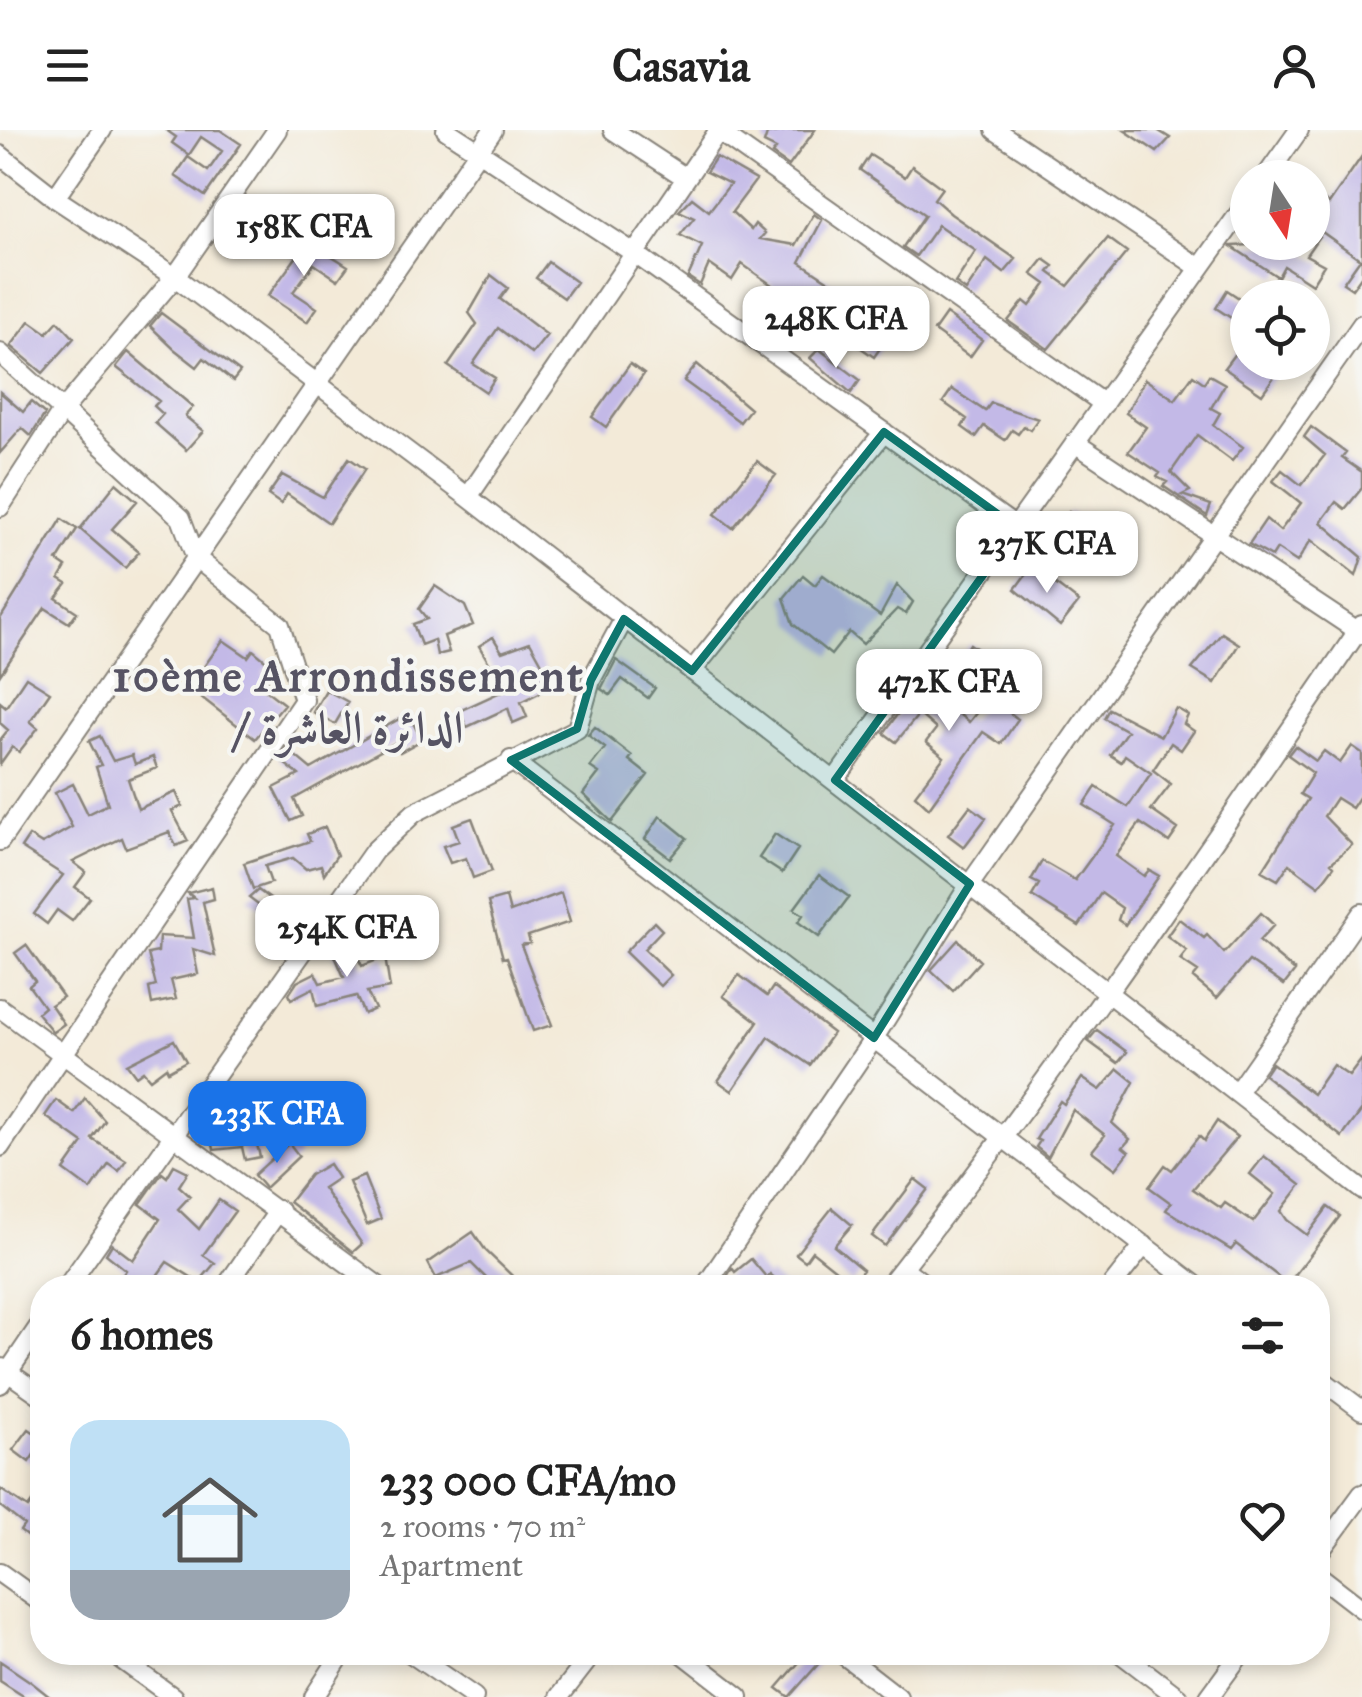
<!DOCTYPE html>
<meta charset="utf-8">
<style>
body{margin:0;font-family:"IM FELL Great Primer",Amiri,serif;background:#f6f6f6;color:#222;height:100vh;display:flex;flex-direction:column;font-size:38px;white-space:nowrap}
*{box-sizing:border-box;margin:0}
p{font-size:32px;color:#767676}
.icon{flex:none;width:55px;height:55px;fill:none;stroke:currentColor;stroke-width:2;stroke-linecap:round;stroke-linejoin:round}
.map{position:relative;flex:1;overflow:hidden}
.panel{position:absolute;left:30px;top:1145px;width:1300px;height:390px;display:flex;flex-direction:column;background:#fff;border-radius:40px;box-shadow:0 5px 15px #0003}
.panel>*{flex:none}
.needle{width:65px;rotate:168deg}
.buttons{position:absolute;left:1230px;top:30px;display:grid;gap:20px}
.buttons a{display:grid;place-items:center;width:100px;height:100px;border-radius:50%;background:#fff;box-shadow:0 5px 15px #0003;font-size:50px}
.price{position:absolute;translate:-50% -85px;padding:0 22px;border-radius:20px;background:#fff;color:#222;font-size:32px;line-height:65px;filter:drop-shadow(0 2px 5px #0008)}
.price::after{content:'';position:absolute;left:50%;top:60px;width:30px;height:22px;margin-left:-15px;background:inherit;clip-path:polygon(0 0,100% 0,50% 100%)}
.price.on{background:#1a73e8;color:#fff}
ul{padding:0;list-style:none}
li{display:flex;align-items:center;gap:30px;height:250px;padding:0 40px}
li span{display:grid;place-items:center;flex:none;width:280px;height:200px;border-radius:30px;color:#555}
li>.icon{margin-inline-start:auto}
span .icon{width:120px;height:120px;fill:#fffc;stroke-width:1}
li b{font-size:42px}
h2{display:flex;justify-content:space-between;align-items:center;height:120px;padding:0 40px;font-size:42px}
header{display:flex;justify-content:space-between;align-items:center;height:130px;padding:0 40px;background:#fff;font-size:45px;font-weight:800}
.map>svg:first-child{display:block}
.building{fill:#c3b9e7}
.lines{fill:none;stroke-linecap:round;stroke-linejoin:round}
.minor-casing{stroke:#88837a;stroke-width:22}
.minor{stroke:#fff;stroke-width:18}
.marked{fill:#0f766e;fill-opacity:0.2;stroke:#0f766e;stroke-width:8;stroke-linejoin:round}
.labels{text-anchor:middle;dominant-baseline:central;stroke-width:8;stroke-linejoin:round;paint-order:stroke}
.district-label{font-size:45px;font-weight:bold;letter-spacing:2.5px;fill:#565363;stroke:#f6f6f2}
</style>
<header><svg class="icon" aria-label="menu" viewBox="0 0 24 24"><path d="M4 6h16M4 12h16M4 18h16"/></svg>Casavia<svg class="icon" aria-label="person" viewBox="0 0 24 24"><circle cx="12" cy="8" r="4"/><path d="M4 21q1-7 8-7t8 7"/></svg></header>
<div class="map">
<svg width="1362" height="1567" viewBox="0 0 1362 1567">
<rect width="100%" height="100%" fill="#f6f6f2"/>
<filter id="ink" filterUnits="userSpaceOnUse"><feTurbulence type="fractalNoise" baseFrequency=".01" numOctaves="2"/><feDisplacementMap in="SourceGraphic" scale="20" xChannelSelector="R" yChannelSelector="G"/><feConvolveMatrix kernelMatrix="1 2 1 2 8 2 1 2 1" color-interpolation-filters="sRGB"/></filter>
<filter id="wash" filterUnits="userSpaceOnUse"><feTurbulence type="fractalNoise" baseFrequency=".0048" numOctaves="4" result="noise"/><feDisplacementMap in="SourceGraphic" scale="40" xChannelSelector="R" yChannelSelector="G"/><feGaussianBlur stdDeviation="2.25" result="paint"/><feColorMatrix in="noise" values="0 0 0 0 0 0 0 0 0 0 0 0 0 0 0 0 0 1.4 0 .05"/><feComposite in="paint" operator="in"/></filter>
<g filter="url(#wash)">
<rect width="100%" height="100%" fill="#f3ead8"/>
<g id="blocks">
<!-- building -->
<path class="building" d="M166,0H220L241,14L205,66L175,46L188,27L208,41L222,21L201,7L189,25L172,13L176,7Z
M789,0H815L789,36L772,24L776,19L764,13L767,4Z
M1124,0H1157L1170,8L1157,22Z
M870,25L905,47L912,36L942,58L934,69L951,84L1016,129L1004,143L987,130L966,161L955,153L976,121L938,95L916,126L903,117L925,85L860,40Z
M1362,26V145L1352,159L1343,153L1360,129L1322,102L1306,125L1324,135L1312,154L1284,136L1278,147L1231,116L1312,112V62L1329,74Z
M716,27L756,50L732,82L751,100L755,94L765,103L760,109L796,115L814,84L822,90L800,132L896,195L874,227L742,134L732,150L709,134L700,155L688,147L702,116L680,105L694,88L679,81L692,68L709,81L730,54L706,42Z
M1108,108L1127,122L1048,219L1008,191L1024,171L1030,176L1046,154L1032,144L1044,129L1054,136L1049,142L1068,156Z
M308,111L348,136L338,150L314,134L293,162L317,178L307,192L268,166Z
M548,132L576,152L564,168L536,148Z
M491,145L508,158L500,169L547,205L532,224L498,198L473,234L495,248L486,262L448,236L477,194L469,183Z
M1227,160L1248,174V199L1216,178Z
M161,183L240,242L233,251L204,228L197,237L174,219L150,196Z
M946,184L982,210L970,227L934,201Z
M30,191L47,203L58,191L74,208L43,243L11,216Z
M1248,206V232H1259L1276,244L1262,264L1224,238Z
M819,219L860,250L851,263L810,228Z
M128,222L193,277L185,286L203,301L186,320L155,293L163,284L154,276L159,271L116,237Z
M630,234L644,244L606,297L592,287Z
M697,234L750,279L740,292L684,251Z
M1193,245L1204,253L1209,245L1225,254L1211,278L1220,283L1213,295L1243,317L1232,331L1197,305L1171,342L1190,361L1182,365L1211,375L1207,386L1163,356L1167,352L1157,347L1160,343L1128,322L1146,297L1126,283L1145,249L1175,270Z
M952,259L985,281L991,273L1038,289L1030,300L1024,296L1018,304L1012,300L1005,310L984,296L976,307L962,297L967,289L943,272Z
M0,262L23,282L31,272L45,284L31,306L22,298L0,323Z
M1311,297L1346,323L1342,328L1362,342V358L1345,379L1336,372L1321,392L1362,427L1356,446L1311,410L1297,432L1277,419L1272,427L1249,414L1266,389L1280,401L1301,373L1273,351L1282,340L1301,355L1325,325L1304,307Z
M349,328L365,339L329,393L287,364L281,374L268,365L282,345L323,367Z
M757,331L776,345L733,398L715,384Z
M116,353L137,371L112,399L139,422L125,438L80,399Z
M1069,382L1102,404L1083,431L1033,394L1039,385L1057,399Z
M62,389L77,399L57,431L66,437L59,449L67,454L56,468L77,482L69,493L45,478L0,545V489Z
M1032,436L1079,472L1060,496L1015,459Z
M803,445L815,455L823,445L880,486L897,455L913,472L906,484L897,479L863,514L849,502L831,525L793,494L784,468Z
M435,456L465,476L473,495L444,506L449,522L437,525L434,510L421,515L413,494L427,489L419,479Z
M1222,503L1239,514L1215,553L1192,539Z
M493,507L502,522L530,512L545,539L537,543L545,560L521,572L527,587L513,593L508,578L467,597L459,581L505,560L479,516Z
M223,510L248,527L253,520L270,534L263,543L269,548L262,557L284,574L255,609L201,567L215,546L203,538Z
M970,514L1006,538L988,565L952,541Z
M616,530L655,558L648,568L622,549L610,565L601,559Z
M26,547L50,562L30,591L38,598L19,622L12,617L0,634V610L8,600L0,593V572L6,577Z
M919,554L969,592L989,567L1018,589L1001,614L983,602L929,678L915,665L944,627L926,612L936,599L919,584L896,612L884,603Z
M326,560L348,572L335,594L313,582Z
M1176,578L1188,585L1184,594L1194,601L1181,620L1171,613L1153,640L1171,654L1151,680L1178,699L1169,712L1140,693L1116,726L1144,746L1149,740L1159,746L1125,795L1118,790L1122,778L1101,763L1079,796L1032,766L1039,754L1031,750L1042,731L1075,750L1115,695L1084,675L1096,657L1128,677L1151,643L1125,625L1121,632L1110,625L1127,601L1104,588L1109,579L1161,606Z
M408,584L422,610L400,622L395,613L294,669L302,686L291,691L274,658L299,645L279,629L286,618L311,639Z
M595,597L632,626L629,630L648,645L612,692L583,664L599,643L590,637L605,618L588,605Z
M100,606L113,631L132,625L135,634L153,627L157,638L128,649L138,679L176,662L182,676L172,681L188,711L176,716L169,702L126,718L122,708L73,732L86,742L75,757L90,768L72,791L57,780L47,794L34,784L63,745L21,718L29,706L42,714L72,697L55,663L73,654L88,684L108,674L96,637L101,635L89,611Z
M1295,616L1316,631L1324,621L1340,633L1352,616L1362,623V663L1352,678L1336,668L1324,686L1352,715L1331,733L1334,736L1319,756L1289,734L1278,750L1262,741L1308,669L1300,664L1313,643L1288,625Z
M970,676L986,688L964,717L948,705Z
M660,686L687,708L670,728L645,709Z
M472,688L492,741L473,748L466,728L450,733L443,716L459,711L453,695Z
M325,697L337,725L324,744L321,735L306,739L293,728L265,736L271,753L253,759L244,733L310,711L307,704Z
M775,704L798,719L782,743L759,728Z
M819,745L849,767L819,807L798,792L803,785L794,779Z
M212,757L214,769L203,772L215,826L193,819L198,844L171,850L176,869L152,874L149,858L156,856L148,824L158,822L159,806L194,808L187,769L194,768L188,763Z
M258,760L299,790L294,798H288L249,768Z
M561,763L570,792L528,806L530,813L521,815L552,895L533,901L507,827L503,828L488,772L506,767L510,782Z
M413,774L424,797L395,811L384,788Z
M1261,783L1274,795L1259,811L1295,841L1284,855L1249,831L1217,868L1193,848L1198,842L1180,830L1187,821L1167,806L1179,789L1204,808L1207,805L1224,823Z
M654,792L662,800L644,819L671,845L660,856L625,822Z
M339,807L349,826L356,823L362,836L385,827L390,858L367,862L375,879L364,884L356,866L317,876L313,858L291,869L289,864L297,852L315,843L320,853L344,847L329,812Z
M958,810L980,831L953,861L931,840Z
M26,815L63,867L51,875L64,894L53,902L37,883L44,877L29,856L35,851L15,823Z
M739,845L767,866L773,857L833,903L810,935L769,907L732,961L718,951L758,892L723,866Z
M1097,900L1127,922L1118,933L1088,911Z
M174,910L186,931L168,941L166,937L150,949L143,941L136,946L127,934Z
M1362,929V980L1342,1007L1264,945L1272,933L1313,964L1333,935L1349,946Z
M1118,939L1134,952L1112,993L1130,1009L1123,1017L1129,1022L1116,1039L1092,1021L1105,1005L1073,980L1048,1027L1036,1017L1040,1011L1036,1009L1060,971L1064,974L1082,948L1100,960Z
M246,960L248,967L275,961L281,983L251,990L260,1027L245,1030L242,1017L214,1020L208,987L222,982L218,967Z
M85,968L105,991L92,1009L126,1030L119,1041L109,1034L91,1060L64,1040L83,1013L45,986L56,970L74,983Z
M1217,991L1237,1007L1193,1059L1221,1078L1225,1073L1253,1092L1275,1064L1250,1044L1264,1026L1301,1055L1281,1081L1287,1090L1307,1105L1328,1077L1340,1086L1288,1154L1236,1114L1231,1120L1166,1080L1171,1073L1149,1057L1165,1035L1172,1040L1199,1006L1204,1011Z
M289,1013L299,1026L265,1058L254,1045Z
M329,1034L338,1048L323,1058L362,1114L353,1122L289,1072L310,1045Z
M174,1035L188,1042L179,1056L190,1066L178,1079L199,1099L219,1070L235,1081L203,1125L215,1133L199,1152L167,1132L151,1154L142,1148L135,1158H114L126,1140L106,1124L112,1114L133,1130L160,1089L140,1074L162,1043L167,1047Z
M364,1046L381,1089L367,1095L349,1052Z
M915,1049L928,1059L885,1116L872,1106Z
M832,1078L852,1095L834,1116L863,1140L852,1153L812,1121L805,1131L796,1124Z
M473,1102L486,1121L525,1158H503L498,1151L493,1155L471,1133L436,1148L428,1133Z
M751,1129L767,1148L770,1144L786,1158H734L726,1148L732,1138L735,1142Z
M29,1299L42,1308V1324L37,1320L29,1332L13,1320Z
M0,1359L28,1378L42,1359V1418L20,1401L24,1395L0,1376Z
M808,1522L828,1523L789,1567L777,1558Z
M0,1531L31,1552L50,1567H25L0,1551Z"/>
</g>
</g>
<g filter="url(#ink)">
<use href="#blocks" fill-opacity="0" stroke="#88837a" stroke-width="2.5"/>
<g class="lines">
<!-- minor casing -->
<g class="minor-casing">
<path id="minor" d="M446,0L634,123L1017,398
M613,0L686,48
M995,0L1200,138
M718,1L1104,274
M0,25L55,68L175,147L468,367L1362,1060
M1265,48L1299,0
M55,68L102,0
M0,223L181,388L196,428L280,495L304,570L0,1017
M1075,313L1362,504
M468,367L719,0
M0,377L63,280L175,147L277,0
M692,541L884,302
M511,630L1199,1158
M835,650L1248,71
M0,711L493,0
M0,878L381,1158
M1237,962L1362,783
M903,1138L929,1158
M66,1158L374,721L414,683L577,599L591,550L624,489
M225,1158L279,1080
M704,1158L874,908L970,754L1362,194
M887,1158C1057,944 1208,720 1362,495
M1110,1158L1144,1115
M2,1238L42,1266
M1318,1247L1362,1280
M0,1254L42,1192
M1318,1424L1362,1364
M0,1443L42,1473
M1318,1445L1362,1479
M111,1522L173,1567
M409,1522L474,1567
M681,1522L739,1567
M840,1522L898,1567
M1119,1522L1178,1567
M314,1567L343,1522
M559,1567L594,1522
M1209,1567L1242,1522"/>
</g>
<!-- minor -->
<use href="#minor" class="minor"/>
</g>
</g>
<!-- marked area -->
<path class="marked" d="M884,302L1017,398L835,650L970,754L874,908L511,630L577,599L591,550L624,489L692,541Z"/>
<g class="labels">
<!-- district labels -->
<g class="district-label">
<text x="349" y="545">10ème Arrondissement<tspan x="349" dy="52">/ الدائرة العاشرة</tspan></text>
</g>
</g>
</svg>
<div class="buttons">
<a><svg class="needle" viewBox="-14 -14 28 28"><path d="M0-13l5 13h-10z" fill="#e53935"/><path d="M0 13l5-13h-10z" fill="#767676"/></svg></a>
<a><svg class="icon" aria-label="locate" viewBox="0 0 24 24"><circle cx="12" cy="12" r="6"/><path d="M12 2v4M12 18v4M2 12h4M18 12h4"/></svg></a>
</div>
<b class="price" style="left:304px;top:149px">158K CFA</b>
<b class="price" style="left:836px;top:241px">248K CFA</b>
<b class="price" style="left:1047px;top:466px">237K CFA</b>
<b class="price" style="left:949px;top:604px">472K CFA</b>
<b class="price" style="left:347px;top:850px">254K CFA</b>
<b class="price on" style="left:277px;top:1036px">233K CFA</b>
<section class="panel">
<h2>6 homes<svg class="icon" aria-label="filters" viewBox="0 0 24 24"><path d="M4 7h16M4 17h16"/><circle cx="9" cy="7" r="2"/><circle cx="15" cy="17" r="2"/></svg></h2>
<ul>
<li><span style="background:linear-gradient(#bfe0f5 75%,#9aa5b1 0)"><svg class="icon" aria-label="home" viewBox="0 0 24 24"><path d="M3 11l9-7 9 7M6 9v11h12V9"/></svg></span><div><b>233 000 CFA/mo</b><p>2 rooms · 70 m²</p><p>Apartment</p></div><svg class="icon" aria-label="heart" viewBox="0 0 24 24"><path d="M12 20l-8-8c-3-5 5-10 8-4 3-6 11-1 8 4z"/></svg></li>
</ul>
</section>
</div>
